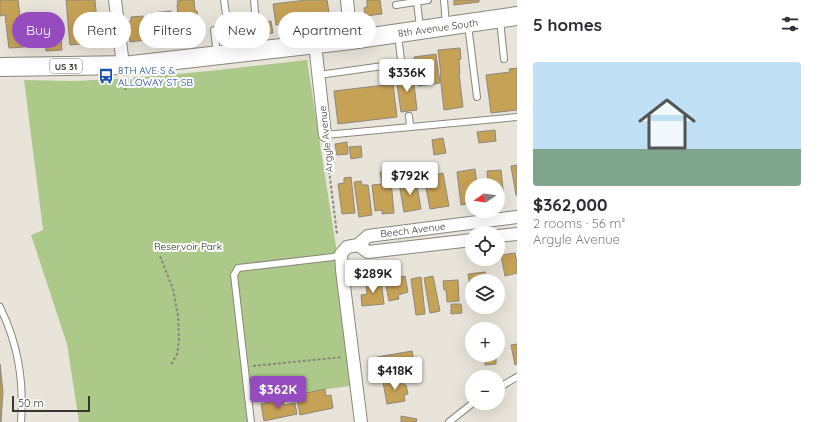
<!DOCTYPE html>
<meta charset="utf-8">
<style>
body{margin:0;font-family:Quicksand,sans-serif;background:#f7f7f7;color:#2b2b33;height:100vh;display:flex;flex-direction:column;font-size:15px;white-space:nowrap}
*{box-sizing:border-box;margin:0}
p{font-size:13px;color:#7c7c81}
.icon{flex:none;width:22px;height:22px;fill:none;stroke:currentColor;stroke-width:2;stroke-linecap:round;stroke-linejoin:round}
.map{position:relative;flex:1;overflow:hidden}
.drawer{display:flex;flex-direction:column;background:#fff;width:300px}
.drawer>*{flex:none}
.hud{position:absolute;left:12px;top:12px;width:380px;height:36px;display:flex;gap:8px}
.needle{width:26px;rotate:257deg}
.fabs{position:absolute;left:465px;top:178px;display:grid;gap:8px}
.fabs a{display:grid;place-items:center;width:40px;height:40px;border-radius:50%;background:#fff;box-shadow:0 4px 16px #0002;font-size:20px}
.scale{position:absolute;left:12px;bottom:10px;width:78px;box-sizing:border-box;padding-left:4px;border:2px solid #383632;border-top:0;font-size:11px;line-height:14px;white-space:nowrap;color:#383632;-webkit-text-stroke:3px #fff;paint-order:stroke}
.price{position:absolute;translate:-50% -34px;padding:0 9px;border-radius:4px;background:#fff;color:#222;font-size:13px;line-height:26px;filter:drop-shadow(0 1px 2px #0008)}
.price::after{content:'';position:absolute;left:50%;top:24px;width:12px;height:9px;margin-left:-6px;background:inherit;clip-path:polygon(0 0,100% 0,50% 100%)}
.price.on{background:#954cbf;color:#fff}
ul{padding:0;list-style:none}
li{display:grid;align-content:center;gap:8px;height:212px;padding:0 16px}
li+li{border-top:1px solid #e1e1e2}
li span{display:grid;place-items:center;height:124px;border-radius:4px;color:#555}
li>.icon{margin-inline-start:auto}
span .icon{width:72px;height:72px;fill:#fffc;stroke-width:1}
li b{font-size:17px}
h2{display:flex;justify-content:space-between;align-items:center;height:48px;padding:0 16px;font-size:17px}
.chip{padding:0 14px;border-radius:18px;background:#fff;box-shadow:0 4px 16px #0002;font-size:14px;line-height:36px}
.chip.on{background:#954cbf;color:#fff}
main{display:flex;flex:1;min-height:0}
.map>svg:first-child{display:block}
.green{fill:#acc989}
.building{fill:#c6a256;stroke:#8c887e}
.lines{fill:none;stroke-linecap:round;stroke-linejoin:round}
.lane-casing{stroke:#8a867c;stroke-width:8}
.street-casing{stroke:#8a867c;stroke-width:14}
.primary-casing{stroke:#8a867c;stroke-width:20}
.path{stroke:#8a8780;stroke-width:2;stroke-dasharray:3 2;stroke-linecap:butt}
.lane{stroke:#fff;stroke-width:6}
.street{stroke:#fff;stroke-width:12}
.primary{stroke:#fff;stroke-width:18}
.labels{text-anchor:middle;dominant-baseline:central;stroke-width:4;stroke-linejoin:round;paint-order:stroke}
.shield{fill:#fff;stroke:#747270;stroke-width:1}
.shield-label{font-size:9px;font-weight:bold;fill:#383632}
.street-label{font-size:10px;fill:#383632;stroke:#fff}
.transit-label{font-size:10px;fill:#164399;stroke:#fff;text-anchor:start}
.park-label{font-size:10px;fill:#233011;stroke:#fff}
</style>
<main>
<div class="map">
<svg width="517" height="422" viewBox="0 0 517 422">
<rect width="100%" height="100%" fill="#e9e4da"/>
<!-- green -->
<path class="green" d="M307,60L353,356L357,385L248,400L251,422H79L67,344L31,235L43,230L24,80C47,80 71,82 94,80C165,77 236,68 307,60Z"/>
<!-- building -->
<path class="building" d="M0,0H18L24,47L9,48L5,15L0,16Z
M66,0H95L99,42L70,45Z
M182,0H194L195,11H197L198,20H197L198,32L191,33V29L186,30L187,33L180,34L179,23H177L176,15H178L177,5H178L177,1Z
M306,0H327L330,18L276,25L273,4Z
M367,0H380L382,14L365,16L364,8L367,7Z
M454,0H479V2L454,5Z
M171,11L174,34L154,37L151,13Z
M143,16V20L151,19L154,39L130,42L127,22L131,21V17Z
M53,18L54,27L60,26L62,50L46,51L43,19Z
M271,21L273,33L261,35L259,23Z
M460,48L461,59L459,60L460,74H459L463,107L444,110L440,75H441L438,50Z
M436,54L440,83L418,86L414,57Z
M517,68V110L491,113L486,75L510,72L509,69Z
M413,75L417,110L401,112L396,77Z
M393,84L397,117L338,124L334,91Z
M495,130L496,141L479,143L477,132Z
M443,138L446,153L434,155L432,140Z
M347,142L348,154L337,155L335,144Z
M361,146L362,157L351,159L349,147Z
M517,165V195H516L511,166Z
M475,169L477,185H472V203L461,205L457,172Z
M501,170L504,198L498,199V185H488L487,171Z
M390,171L394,213L382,214V210L375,211L372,185L382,184L380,172Z
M443,173L449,206L430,209L424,177Z
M351,177L355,213L342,214L338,184L344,183V178Z
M416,180L421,209L404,212L399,183Z
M361,181L362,185H368L372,215L359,217L354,182Z
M515,253L517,264V273L505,276L501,255Z
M485,272L487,281H472V294H471L468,274Z
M405,276L408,292L398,295L399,299L389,301L385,281Z
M433,276L440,311L430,313L424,278Z
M421,277L425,314L416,315L411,279Z
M381,280L384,304L362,306L361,295L367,294L366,281Z
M458,280L459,301L447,302L446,290H444L443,281Z
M451,304H461L462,313L451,314Z
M517,344V364L515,365L511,345Z
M412,351L415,367L380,373L377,357Z
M485,355H496V364L485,365Z
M0,364L3,392L1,422H0Z
M403,378L404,385H406L408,394L404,395L405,401L387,404L383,382Z
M325,389L326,396L331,395L333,408L300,415L296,395Z
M283,399L284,405L295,403L297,414L264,421L261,404Z
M401,416L417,419L416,422H401Z"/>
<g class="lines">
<!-- lane casing -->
<g class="lane-casing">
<path id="lane" d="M254,0L258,49
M444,0L446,25
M417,2L420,28
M396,5L428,0
M500,20L504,59
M468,25L477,97
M398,35L402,68
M217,54L214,30L228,28L224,0
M319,75L383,66
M409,116L410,127
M325,135L517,117
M0,307C18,344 24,380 21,422
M498,388L517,377
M251,422L234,275L238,268L333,257L341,254
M449,422L473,403"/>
</g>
<!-- street casing -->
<g class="street-casing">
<path id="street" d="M115,0L123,65
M347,0L351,40
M315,44L325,135
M498,236L517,234
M472,240L368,252L358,245L368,236L517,217
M358,245L347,247L341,254L342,270L361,422"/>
</g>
<!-- primary casing -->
<g class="primary-casing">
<path id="primary" d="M0,67L132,65L351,40L517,16"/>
</g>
<!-- path -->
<path class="path" d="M125,87L126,92
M326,146L337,234
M160,256L173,289L178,316L179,340L177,354L171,365
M253,366L342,357"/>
<!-- lane -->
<use href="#lane" class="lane"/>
<!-- street -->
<use href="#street" class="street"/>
<!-- primary -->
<use href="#primary" class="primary"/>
</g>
<!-- icons -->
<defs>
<g id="bus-bare" transform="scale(1.2)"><path d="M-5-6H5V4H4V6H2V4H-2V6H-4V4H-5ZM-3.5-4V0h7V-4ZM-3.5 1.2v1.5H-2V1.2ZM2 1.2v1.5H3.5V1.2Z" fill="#1a4fb4" stroke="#fff" stroke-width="2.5" paint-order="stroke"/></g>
</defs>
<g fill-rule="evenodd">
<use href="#bus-bare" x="106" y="76"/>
</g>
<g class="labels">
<!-- shield labels -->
<rect class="shield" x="50" y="59" width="32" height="14" rx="3"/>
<g class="shield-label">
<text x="66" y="66">US 31</text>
</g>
<!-- street labels -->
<g class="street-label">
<text transform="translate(438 28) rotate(-8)">8th Avenue South</text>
<text transform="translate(326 139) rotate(-96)">Argyle Avenue</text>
<text transform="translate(413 230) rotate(-7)">Beech Avenue</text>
</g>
<!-- transit labels -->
<g class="transit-label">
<text x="118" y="70">8TH AVE S &amp;<tspan x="118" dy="12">ALLOWAY ST SB</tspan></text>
</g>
<!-- park labels -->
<g class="park-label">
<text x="188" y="246">Reservoir Park</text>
</g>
</g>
</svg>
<div class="fabs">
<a><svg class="needle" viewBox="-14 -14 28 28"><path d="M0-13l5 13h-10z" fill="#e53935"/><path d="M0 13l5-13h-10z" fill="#7c7c81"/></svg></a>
<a><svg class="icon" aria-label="locate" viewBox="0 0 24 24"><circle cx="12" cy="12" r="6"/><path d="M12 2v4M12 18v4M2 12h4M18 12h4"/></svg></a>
<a><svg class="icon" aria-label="layers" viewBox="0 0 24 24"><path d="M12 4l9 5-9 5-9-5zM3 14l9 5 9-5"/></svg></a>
<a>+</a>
<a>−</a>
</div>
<div class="scale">50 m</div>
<b class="price" style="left:407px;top:93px">$336K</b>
<b class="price" style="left:410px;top:196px">$792K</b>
<b class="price" style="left:373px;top:294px">$289K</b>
<b class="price" style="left:395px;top:391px">$418K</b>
<b class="price on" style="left:278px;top:410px">$362K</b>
<div class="hud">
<a class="chip on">Buy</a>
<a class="chip">Rent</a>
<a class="chip">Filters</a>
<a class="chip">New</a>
<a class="chip">Apartment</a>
</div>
</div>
<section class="drawer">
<h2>5 homes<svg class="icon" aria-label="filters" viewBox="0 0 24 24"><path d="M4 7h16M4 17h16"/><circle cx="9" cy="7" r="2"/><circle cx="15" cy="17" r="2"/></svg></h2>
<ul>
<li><span style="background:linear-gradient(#bfe0f5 70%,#7fa58c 0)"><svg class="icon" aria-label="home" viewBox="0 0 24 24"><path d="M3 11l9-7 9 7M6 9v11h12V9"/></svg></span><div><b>$362,000</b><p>2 rooms · 56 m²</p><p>Argyle Avenue</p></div></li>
</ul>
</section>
</main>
